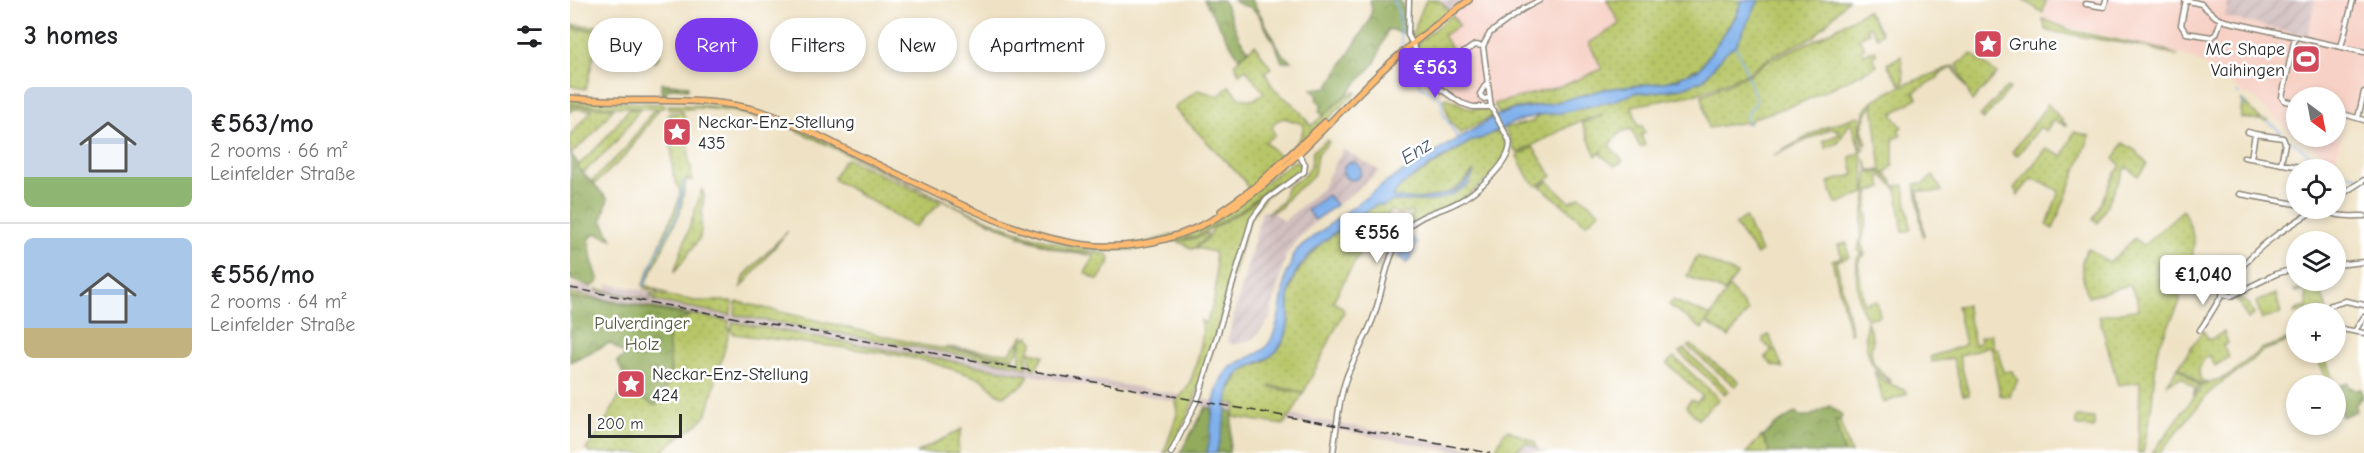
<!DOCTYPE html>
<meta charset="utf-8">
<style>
body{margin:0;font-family:"Comic Neue",sans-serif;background:#f6f6f6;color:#202124;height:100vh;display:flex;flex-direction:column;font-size:22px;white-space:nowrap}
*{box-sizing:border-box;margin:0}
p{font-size:20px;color:#757577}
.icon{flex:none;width:33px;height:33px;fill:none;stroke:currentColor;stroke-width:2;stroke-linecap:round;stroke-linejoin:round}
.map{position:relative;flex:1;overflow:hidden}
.panel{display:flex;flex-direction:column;background:#fff;width:570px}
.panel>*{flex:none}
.guide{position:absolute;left:18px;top:18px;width:570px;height:54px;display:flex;gap:12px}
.needle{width:39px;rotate:148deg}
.tools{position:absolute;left:1716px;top:87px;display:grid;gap:12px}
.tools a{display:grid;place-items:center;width:60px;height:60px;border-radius:50%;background:#fff;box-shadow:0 3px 9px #0003;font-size:30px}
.scale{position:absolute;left:18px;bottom:15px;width:94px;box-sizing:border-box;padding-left:6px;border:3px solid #2b2b2b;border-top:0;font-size:16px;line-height:21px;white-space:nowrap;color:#2b2b2b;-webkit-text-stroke:4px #fff;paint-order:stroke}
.price{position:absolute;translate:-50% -51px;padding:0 14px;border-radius:6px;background:#fff;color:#222;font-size:20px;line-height:39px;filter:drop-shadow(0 2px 3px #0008)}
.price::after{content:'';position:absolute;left:50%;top:36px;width:18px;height:14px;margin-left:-9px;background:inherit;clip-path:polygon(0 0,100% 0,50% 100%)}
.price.on{background:#7c3aed;color:#fff}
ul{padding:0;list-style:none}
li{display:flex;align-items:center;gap:18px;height:150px;padding:0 24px}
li+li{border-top:2px solid #e0e0e0}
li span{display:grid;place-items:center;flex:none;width:168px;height:120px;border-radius:9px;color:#555}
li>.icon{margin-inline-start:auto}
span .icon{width:72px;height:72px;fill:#fffc;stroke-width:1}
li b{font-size:26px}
h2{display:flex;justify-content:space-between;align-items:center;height:72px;padding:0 24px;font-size:26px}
.tag{padding:0 21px;border-radius:27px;background:#fff;box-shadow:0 3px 9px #0003;font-size:21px;line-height:54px}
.tag.on{background:#7c3aed;color:#fff}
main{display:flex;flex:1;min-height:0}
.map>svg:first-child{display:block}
.built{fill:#f7d1c6}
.industrial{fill:url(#industrial-furrows)}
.railway{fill:#d2bfbf}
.grass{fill:url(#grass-dots);stroke:#72784a;stroke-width:1.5;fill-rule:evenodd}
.forest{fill:url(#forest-crowns);stroke:#5e6b44;stroke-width:1.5}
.park{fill:url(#park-tufts);stroke:#72784a;stroke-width:1.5}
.water{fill:#80b1ec;stroke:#566e8c;stroke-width:1.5}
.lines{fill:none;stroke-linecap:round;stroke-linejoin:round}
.stream{stroke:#80b1ec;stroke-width:1.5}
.minor-casing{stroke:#8d8678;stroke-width:7}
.major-casing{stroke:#8d8678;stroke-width:8}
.minor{stroke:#fff;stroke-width:4}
.major{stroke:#febb71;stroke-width:5}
.rail{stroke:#2b2b2b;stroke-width:1.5;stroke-dasharray:9 4.5;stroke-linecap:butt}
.labels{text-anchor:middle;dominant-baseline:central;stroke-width:5;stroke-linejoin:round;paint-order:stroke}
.poi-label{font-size:18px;fill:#2b2b2b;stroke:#fff;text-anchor:start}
.park-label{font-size:18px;fill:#555a3d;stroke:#fff}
.water-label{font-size:20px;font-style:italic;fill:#495a6f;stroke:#fff}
</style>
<main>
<section class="panel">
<h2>3 homes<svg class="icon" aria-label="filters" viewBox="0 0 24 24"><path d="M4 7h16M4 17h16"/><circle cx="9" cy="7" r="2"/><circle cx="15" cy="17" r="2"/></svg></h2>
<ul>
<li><span style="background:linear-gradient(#c9d6e8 75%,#8fb573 0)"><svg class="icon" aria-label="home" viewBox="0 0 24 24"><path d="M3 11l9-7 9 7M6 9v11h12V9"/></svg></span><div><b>€563/mo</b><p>2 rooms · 66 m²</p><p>Leinfelder Straße</p></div></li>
<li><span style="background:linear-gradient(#a9c7e8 75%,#c2b280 0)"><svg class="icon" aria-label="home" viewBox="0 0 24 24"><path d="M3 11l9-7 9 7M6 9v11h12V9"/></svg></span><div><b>€556/mo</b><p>2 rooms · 64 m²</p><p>Leinfelder Straße</p></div></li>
</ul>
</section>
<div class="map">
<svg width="1794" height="453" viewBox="0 0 1794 453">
<defs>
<pattern id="industrial-furrows" width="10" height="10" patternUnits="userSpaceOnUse" patternTransform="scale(1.5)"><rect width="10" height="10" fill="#d2bfbf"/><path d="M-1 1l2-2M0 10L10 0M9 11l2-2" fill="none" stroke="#b4a4a4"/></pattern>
<pattern id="grass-dots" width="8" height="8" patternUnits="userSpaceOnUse" patternTransform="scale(1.5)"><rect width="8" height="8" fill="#b8c668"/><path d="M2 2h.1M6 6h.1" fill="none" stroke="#9eaa5a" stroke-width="1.8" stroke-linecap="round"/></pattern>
<pattern id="forest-crowns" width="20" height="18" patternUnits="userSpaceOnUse" patternTransform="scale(1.5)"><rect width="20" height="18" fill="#92ab5c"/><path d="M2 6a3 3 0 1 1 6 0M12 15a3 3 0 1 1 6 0" fill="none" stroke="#778b4c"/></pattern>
<pattern id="park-tufts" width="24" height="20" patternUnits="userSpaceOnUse" patternTransform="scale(1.5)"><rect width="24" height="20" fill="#b8c668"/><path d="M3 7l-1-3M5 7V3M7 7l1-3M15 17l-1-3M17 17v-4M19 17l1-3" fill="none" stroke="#9eaa5a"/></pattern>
</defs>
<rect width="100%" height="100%" fill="#fff"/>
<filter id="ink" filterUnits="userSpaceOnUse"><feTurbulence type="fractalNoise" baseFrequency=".0167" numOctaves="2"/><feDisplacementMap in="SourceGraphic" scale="12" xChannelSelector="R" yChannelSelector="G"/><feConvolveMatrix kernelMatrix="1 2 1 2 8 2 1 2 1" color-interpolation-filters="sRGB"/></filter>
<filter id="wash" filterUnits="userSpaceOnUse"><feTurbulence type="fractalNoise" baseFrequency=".008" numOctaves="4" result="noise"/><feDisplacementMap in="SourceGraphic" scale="24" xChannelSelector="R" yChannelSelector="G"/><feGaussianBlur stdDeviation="1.35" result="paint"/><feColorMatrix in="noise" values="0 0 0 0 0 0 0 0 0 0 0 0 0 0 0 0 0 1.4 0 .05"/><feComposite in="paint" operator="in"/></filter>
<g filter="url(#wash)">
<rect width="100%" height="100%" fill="#efe2c4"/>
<!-- built -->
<path class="built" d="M901,0H1037L1050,24L1019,43L1031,69L1028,71L992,86L917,106H906L891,103L855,76L877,62L873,36L882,15Z
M1478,0H1794V82L1787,113L1776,112L1766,159L1752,153L1728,137L1766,136V98H1726V136L1679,94L1676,96L1645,71L1626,60L1595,49L1491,25L1474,18Z"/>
<!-- industrial -->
<path class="industrial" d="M869,0H897L880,12Z
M1659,0H1745L1737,36L1655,17Z
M773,149L810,171L743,224L726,241L716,255L699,320L683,339L665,345L657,342L692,211L702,212L714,221L752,188Z"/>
<!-- railway -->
<path class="railway" d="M39,284L83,292L80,296L87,298V301L75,299L933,453H895L0,293V285L22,287V290L35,292Z
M957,443L964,445L967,448L978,451L941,453Z"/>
<!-- grass -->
<path class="grass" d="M856,0H869L880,12L838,44Z
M1037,0H1172L1166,15L1133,64L1128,69L1122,70L1118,74L1111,75L1109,78L1090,83L1035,89L979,104L941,109L929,114L924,104L992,86L1032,69L1019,43L1050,24Z
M1188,0H1278L1244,37L1204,55L1178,73L1127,94L1062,106L1068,126H1072L1075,133L1071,135L1075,145L1070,147L1061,129L1051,132L1039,145L1053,161L1045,166L1030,154L1033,150L1026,156L1012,123L1032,116V114L1001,125L950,152L948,153L944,149L935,128L962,122L968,115L990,113L1043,101L1068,92L1105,90L1133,80L1156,52L1166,45Z
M1297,10L1312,33L1307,37L1299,26L1296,28L1299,33L1289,38L1295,47L1292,49L1294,54L1305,50L1307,54L1303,56L1307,66L1230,103L1184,118L1178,124L1176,122L1138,128L1132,95L1180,74L1199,60L1249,38Z
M882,15L889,25L873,36L885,53L877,62L855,76L850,66L847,43Z
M1473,19L1503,31L1595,50L1608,56L1575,47L1479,31L1475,29Z
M0,25L74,27L76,34L0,27Z
M0,29C29,31 67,28 89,47L87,52L89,57L86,62L25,54L26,46L16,89L0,86Z
M685,45L701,68L695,72C704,94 711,93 726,107C732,113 736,120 741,126L777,95L787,92L696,177L678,189L674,180L604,108L628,90L649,96L659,86L670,98L683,100L694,93L676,69L669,74L665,63ZM714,118L733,124C735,139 721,148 711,157L695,142L705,135L702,128L706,121Z
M1402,54L1427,74L1402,101L1387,65Z
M1331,56L1334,82L1330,84L1317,64Z
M1384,66L1396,88L1383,67L1368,75L1369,77L1344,92L1347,98L1322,114L1332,127L1328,130L1331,135L1323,139V165L1316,173L1298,170L1295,159L1299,170H1311L1303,104L1295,115L1296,117L1292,129L1297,144H1294V152L1291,125L1295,110L1305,99L1331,86Z
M1437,87L1440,89L1413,120L1410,116Z
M877,98L898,108L921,109L925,115L890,133L880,121L873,99Z
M0,99L93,104L95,107L88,109L0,104Z
M1672,100L1692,120L1698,121L1671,118Z
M1478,104L1497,126L1483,120L1476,131L1470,127L1447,156L1442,152Z
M98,105C130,105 161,105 192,114C220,122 246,137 272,149C350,187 436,239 522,249L521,251L510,252L485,247L432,228L209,122L162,111L130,108L100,110Z
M0,106L44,108L22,135L0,155V135L22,110L3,109L0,112Z
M59,109H70L45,143L13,173L7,167L33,141Z
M83,111H88L55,156L25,184L22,181L55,149Z
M113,112L118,132L119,161L121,166L122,181L116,179L110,212L75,285L98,294L74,288L73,285L109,200L110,191L103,175L99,114Z
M1288,116L1290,117C1287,142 1295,168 1295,193L1266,204L1258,182L1284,175L1280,157L1288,154L1290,150L1281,121L1268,143L1256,148L1253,141L1270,134L1267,129H1260L1203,156L1253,128Z
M932,130L938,150L920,177L894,199L841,224L838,220L843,214L840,211L837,214L833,211L830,215L821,210L815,219L811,217C795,246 777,273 763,302L772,307L774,312L734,392L701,386V388L733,393L722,414L713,425L663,417L666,404L657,403L658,393L670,373L679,367L693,362L706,352L714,341L719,323V294L725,275L750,244L808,204L823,201H863L884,194L898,185L902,172C886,199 852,201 822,198L823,194L836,182L903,140Z
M1504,132L1520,136L1483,229L1477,225L1489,191L1473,182L1461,179L1448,195L1444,188L1476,149L1493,156Z
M757,140L759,142L747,155L744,174L738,181L721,194L710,208L697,213L712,202L716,188L734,176L741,166L743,151Z
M1553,143L1566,151L1577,164L1568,176L1556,167L1528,223L1523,220L1544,175L1551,166L1544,159Z
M963,147L982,176L967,186L959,179L947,156Z
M277,159L371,202L345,227L265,180L264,177L273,161Z
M724,161L731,164V172L722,179L713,184L707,182L703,184L673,209L627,236L562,250L524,251V249L559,247L635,226Z
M1297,172C1312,172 1320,172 1325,188L1313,176H1309L1312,188L1300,191L1296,211L1298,216L1291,246L1293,247V253H1291L1288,251L1296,197Z
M1363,176L1372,191C1362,195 1358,190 1348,191L1354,234L1353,237L1345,184L1349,183L1351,185Z
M978,181L1000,202L1010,196L1030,212L1016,224L970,186Z
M704,185H707V187L695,197L680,218C653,297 641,381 598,453H594L608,411L606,402C610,396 615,392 618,386C624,374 638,330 630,320L635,323L637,321C647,298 648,277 644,252L626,248L638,238L643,228L674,210Z
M1334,185L1341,230L1333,232L1326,186Z
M132,190L134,195L130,238L104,273Z
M1613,210L1621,228L1624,242L1623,254L1615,270L1609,304L1587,350L1582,403L1573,453H1568L1570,382L1548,385L1529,316L1569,309L1566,296L1559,285L1518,297C1514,279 1506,265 1518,248L1539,263L1565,238L1573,246Z
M1175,217L1191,252L1187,255L1165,225Z
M218,231L170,289L175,275Z
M637,233V237L623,249L607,241L623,239Z
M448,236L501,252L538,254L540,258L539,264L528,280L515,273L524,256L495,252Z
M1277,243L1279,257L1266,261L1282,332L1280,333L1262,260L1272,257L1268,245Z
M1296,253L1288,262L1294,303L1307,301L1310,316L1296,319C1288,305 1284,273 1288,256Z
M1127,256L1167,274L1155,292L1117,276Z
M1749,286L1757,309L1752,310L1750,307L1724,313L1727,309L1737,307L1735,290L1725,292L1724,290Z
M1159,287L1178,311L1159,337L1137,323Z
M27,289L86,301L87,298L80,296L81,293L126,301H161L163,304L160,315L26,290Z
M0,293L159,321L158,329H160L137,414C125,430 104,437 91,453H20L16,449L28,435L53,389L86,405L101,372L97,326L118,316L29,300L0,298Z
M1706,294L1711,314L1692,319L1686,302Z
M1667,297L1679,304L1684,315L1678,319L1666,299Z
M1103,300L1141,316L1132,329L1099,305Z
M169,302L352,345L445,360L447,365L165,315L166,303Z
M1396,305L1405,346L1411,341L1410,337L1421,334L1424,349H1428L1433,372L1442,371L1448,380L1442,390L1440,397L1430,395L1422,350L1419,346L1389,356L1399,395H1393L1383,358L1362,362L1360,357L1395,345L1387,306Z
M1297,321L1303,340L1301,349L1303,362L1321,382C1299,372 1292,343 1297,321Z
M163,322L458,375V378L453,385L433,396L428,394L412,379L360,362L322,354L164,334L161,330Z
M1633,330L1639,340L1654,332L1658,343L1653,346L1659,357L1645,366L1639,355C1629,362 1626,371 1632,382H1640L1630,385L1609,366Z
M455,334L451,338L447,353L441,358L376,347L437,353H439Z
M1199,335L1213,368L1202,365L1195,357L1202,350L1193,342V338Z
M459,336L463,342L457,355V368L449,366L451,343L454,338Z
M1726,337V339L1692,351L1673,368L1652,382L1638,394L1590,453H1582L1630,389V386L1660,375L1691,349Z
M1121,345L1169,382L1165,386L1118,347Z
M1114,349L1159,391L1155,394L1109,352Z
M460,352L474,355L465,369L461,368Z
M1745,353H1753L1765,385H1759Z
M1104,357L1149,399L1128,419L1116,406L1121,400L1127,402L1132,396L1097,363Z
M1608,367L1629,386L1623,396L1625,389L1612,377L1597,384Z
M1304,371L1312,380L1336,391L1337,394L1314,403Z
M1506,417L1524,418V428L1506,425Z
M1264,419L1270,421L1281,453H1274Z
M392,429L388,442L389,453H346Z
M938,430L965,442L967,448L957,443L941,453L925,451L933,434Z
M1192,436L1200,453H1176Z"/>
<!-- forest -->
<path class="forest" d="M634,0H653L670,39L678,50L669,58Z
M663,0H682L713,55L721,61L712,62L707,49L688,14L680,7L671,5Z
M800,0H830C836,11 839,21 834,33L818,29L805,63L778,93L753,116L749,111L752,105L746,99L748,96L742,89L758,87L799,21L802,9Z
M91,83L118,86V89L101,88L96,91V95H91Z
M1,154L9,165L7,167L38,199L32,220L42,239L25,233L19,240L22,260L29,281L22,287L0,279Z
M0,298L29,300L120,316L97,326C99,362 108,372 86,406L53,389L57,382L47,361L56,356L40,343L0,362Z
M1778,383L1780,390V387L1786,390L1791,389L1793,397L1785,405L1786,411L1772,417L1766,402V387Z
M1260,406L1272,415L1270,421L1265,420L1274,453H1200L1193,437L1205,425L1226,412L1229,416H1240Z
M636,407L642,408V427L637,453H610Z
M656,410L663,412L659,453H646Z"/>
<!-- park -->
<path class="park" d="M1454,0H1476L1473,13Z"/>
<!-- water -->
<path class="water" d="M1172,0H1189L1166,45L1156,52L1133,80L1112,88L1078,93L1068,92L1043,101L990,113L968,115L940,124L913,138L903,140C887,150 827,183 822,197C844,201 879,200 896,182C899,179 901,174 904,172L898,185L879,196L863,201H823L812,206L807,204C778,224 723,254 719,293C718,309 721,324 714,339C702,365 685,358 669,374C657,386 658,398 656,412C654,426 650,440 646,453H637C643,429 640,403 651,380C661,359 683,360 695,348C710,333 712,294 716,273L720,268L723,254L732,245L818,181L924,117L942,110L979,104L1036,89L1090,83L1109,79L1111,76L1128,70L1133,64L1167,15Z
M773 171a9 9 0 1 1 18 0a9 9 0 1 1-18 0Z
M758,195L766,205L745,220L737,210Z
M841,237L847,243L839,261L836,263L828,255L836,238Z"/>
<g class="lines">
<!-- stream -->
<path class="stream" d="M824,0C833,15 827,32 833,48
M1166,46L1177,73
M835,52L848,81L852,87L868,96L871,100L873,113L887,137
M1177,75L1187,101L1176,115L1179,124
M1667,93L1669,94
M1673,100L1674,108
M1698,121L1712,133
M1720,140L1739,154L1765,170
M1766,170L1789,177
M74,286L86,255L108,213L114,181"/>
</g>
</g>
<g filter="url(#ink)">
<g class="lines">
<!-- minor casing -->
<g class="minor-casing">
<path id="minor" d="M839,0L838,35L847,52L852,72L869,88L891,103L903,107H921
M1615,0L1631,4L1646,17L1655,21L1794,52
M1616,0L1611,25L1616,33L1642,37L1646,34L1651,20
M1516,4L1534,7L1536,0
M1725,37L1712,97L1715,101L1726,103
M1771,47L1783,0
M879,63L905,45L913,46
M916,84L910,94L913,99L919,98
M1766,112L1794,120
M1788,118L1794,92
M1678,132L1685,134
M1674,157L1746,170
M1681,158L1685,134L1713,138L1715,143L1711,164
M1766,184L1772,194
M1670,194L1726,204
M1766,198L1794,180
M1754,208C1764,218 1781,216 1794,216
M1766,265L1794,262
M1653,294L1661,296L1706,274L1726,268
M1761,305L1776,301L1794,305
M1766,328L1794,333
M1630,330C1644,310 1655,287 1671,268C1691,242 1721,225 1748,208
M1785,331L1794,317
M601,453L629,396L682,219L697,199L734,172L735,164L728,154
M763,453C767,427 768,401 777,376C785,355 798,335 805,313C814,286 817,251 837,228C850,214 869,212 886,203C903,195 945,161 939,140L921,107L913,46L920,33L953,9L970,0"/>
</g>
<!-- major casing -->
<g class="major-casing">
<path id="major" d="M0,98C64,105 131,93 193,112C219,120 243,133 267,145C303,162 338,179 373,196C468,242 554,273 653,214C707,182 756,125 801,81C831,51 865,25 899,0
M651,211L685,187L755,122"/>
</g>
<!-- minor -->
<use href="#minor" class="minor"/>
<!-- major -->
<use href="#major" class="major"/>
<!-- rail -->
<path class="rail" d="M0,288L920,453"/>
</g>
</g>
<!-- icons -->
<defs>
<g id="sight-square" transform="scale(1.5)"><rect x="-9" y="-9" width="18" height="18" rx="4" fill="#d1495b" stroke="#fff"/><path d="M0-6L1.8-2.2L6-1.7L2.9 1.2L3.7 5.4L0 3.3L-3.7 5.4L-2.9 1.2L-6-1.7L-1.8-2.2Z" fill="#fff"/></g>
<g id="stadium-square" transform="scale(1.5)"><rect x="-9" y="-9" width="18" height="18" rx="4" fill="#d1495b" stroke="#fff"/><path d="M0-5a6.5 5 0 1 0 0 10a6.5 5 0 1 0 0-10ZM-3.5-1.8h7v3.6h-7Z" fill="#fff"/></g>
</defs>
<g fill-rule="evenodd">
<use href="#sight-square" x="1418" y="44"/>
<use href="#stadium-square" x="1736" y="59"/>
<use href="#sight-square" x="107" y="132"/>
<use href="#sight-square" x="61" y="384"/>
</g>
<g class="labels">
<!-- poi labels -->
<g class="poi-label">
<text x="1439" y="44">Gruhe</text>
<text x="1715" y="49" text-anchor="end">MC Shape<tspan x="1715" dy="21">Vaihingen</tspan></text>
<text x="128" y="122">Neckar-Enz-Stellung<tspan x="128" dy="21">435</tspan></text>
<text x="82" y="374">Neckar-Enz-Stellung<tspan x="82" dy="21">424</tspan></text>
</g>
<!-- park labels -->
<g class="park-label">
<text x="72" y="323">Pulverdinger<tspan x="72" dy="21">Holz</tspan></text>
</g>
<!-- water labels -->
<g class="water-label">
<text transform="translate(846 151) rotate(-32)">Enz</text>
</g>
</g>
</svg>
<div class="tools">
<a><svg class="needle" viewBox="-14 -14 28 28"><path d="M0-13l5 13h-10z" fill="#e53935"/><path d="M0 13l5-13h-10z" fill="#757577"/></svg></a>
<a><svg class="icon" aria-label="locate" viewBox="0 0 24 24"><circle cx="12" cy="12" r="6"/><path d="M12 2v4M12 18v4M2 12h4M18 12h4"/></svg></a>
<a><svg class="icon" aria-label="layers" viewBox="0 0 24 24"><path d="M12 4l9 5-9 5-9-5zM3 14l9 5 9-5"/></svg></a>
<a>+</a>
<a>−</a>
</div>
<div class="scale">200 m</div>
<b class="price on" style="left:865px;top:99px">€563</b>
<b class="price" style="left:807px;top:264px">€556</b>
<b class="price" style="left:1633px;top:306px">€1,040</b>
<div class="guide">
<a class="tag">Buy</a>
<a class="tag on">Rent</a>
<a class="tag">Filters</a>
<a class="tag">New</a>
<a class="tag">Apartment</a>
</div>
</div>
</main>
